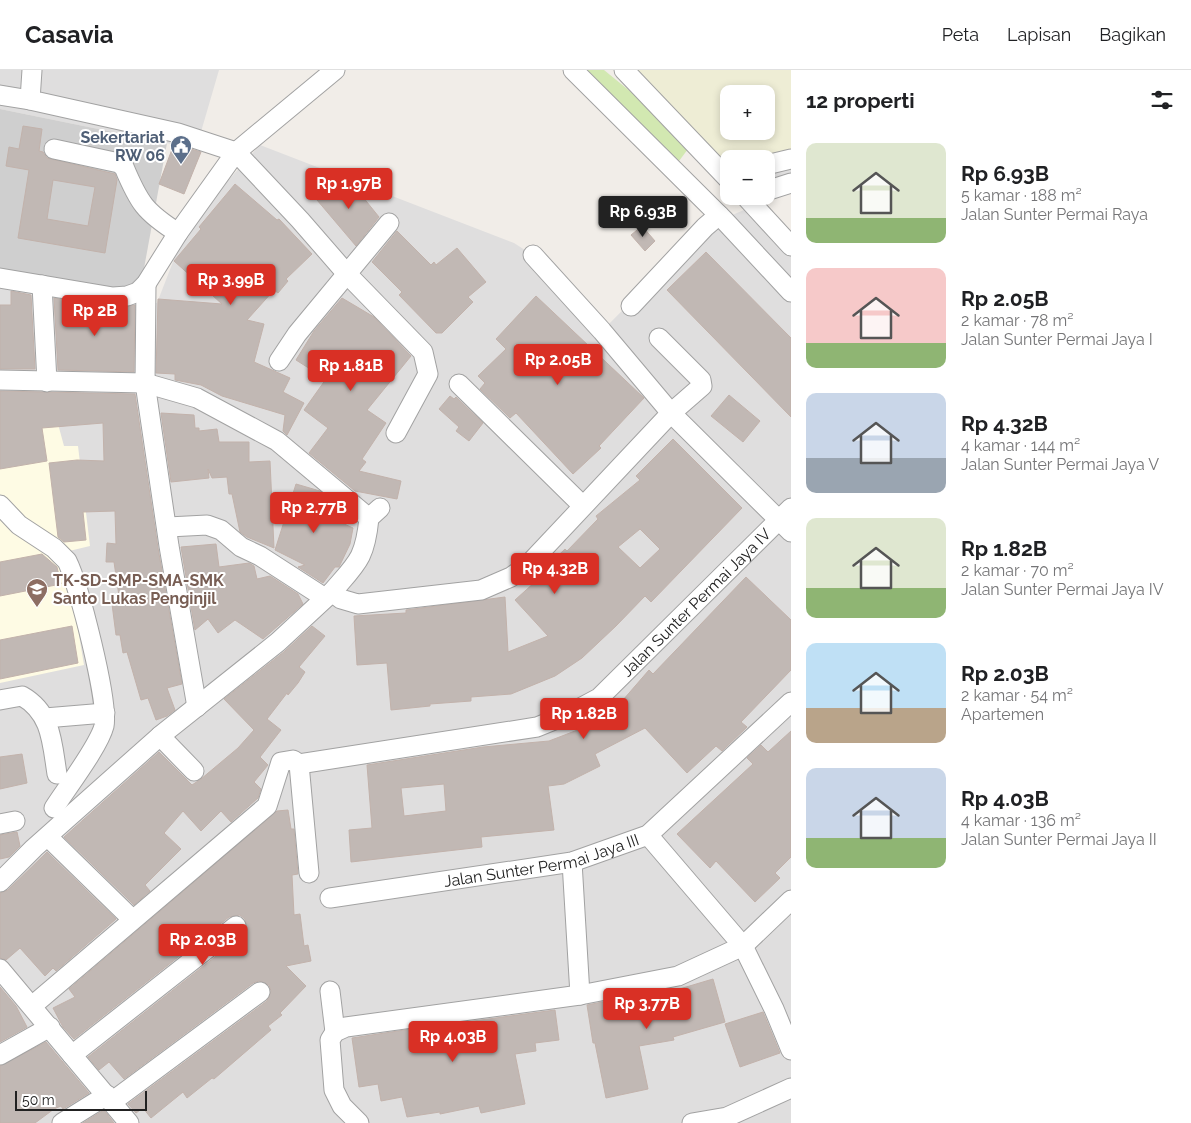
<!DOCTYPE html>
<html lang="id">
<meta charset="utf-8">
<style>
body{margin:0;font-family:Raleway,sans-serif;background:#f2f2f2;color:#202124;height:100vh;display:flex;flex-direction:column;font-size:19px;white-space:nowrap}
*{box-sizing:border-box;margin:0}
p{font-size:16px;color:#757577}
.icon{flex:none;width:28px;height:28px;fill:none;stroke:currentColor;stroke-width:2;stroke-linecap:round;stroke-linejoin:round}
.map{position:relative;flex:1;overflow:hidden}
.details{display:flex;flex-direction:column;background:#fff;width:400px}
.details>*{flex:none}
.tools{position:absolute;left:720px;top:15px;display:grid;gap:10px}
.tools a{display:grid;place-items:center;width:55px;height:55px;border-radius:10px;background:#fff;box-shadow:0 2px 8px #0003;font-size:25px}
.scale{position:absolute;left:15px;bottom:12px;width:132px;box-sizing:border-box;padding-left:5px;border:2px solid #212121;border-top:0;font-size:14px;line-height:18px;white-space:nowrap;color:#212121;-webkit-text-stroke:4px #fff;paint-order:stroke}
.price{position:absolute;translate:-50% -42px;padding:0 11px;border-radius:5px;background:#d93025;color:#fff;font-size:16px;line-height:32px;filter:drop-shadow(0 1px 2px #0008)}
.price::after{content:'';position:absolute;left:50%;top:30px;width:15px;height:11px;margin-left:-8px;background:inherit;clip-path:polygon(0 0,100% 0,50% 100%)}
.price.current{background:#222;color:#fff}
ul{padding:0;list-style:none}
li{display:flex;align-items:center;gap:15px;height:125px;padding:0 15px}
li span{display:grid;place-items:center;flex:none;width:140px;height:100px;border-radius:10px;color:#555}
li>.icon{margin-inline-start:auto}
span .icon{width:60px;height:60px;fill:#fffc;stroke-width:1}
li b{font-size:21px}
h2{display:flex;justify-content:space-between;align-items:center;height:60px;padding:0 15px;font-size:21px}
header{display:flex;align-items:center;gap:30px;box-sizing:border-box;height:70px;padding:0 25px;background:#fff;border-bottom:1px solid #e0e0e0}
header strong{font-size:24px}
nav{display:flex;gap:28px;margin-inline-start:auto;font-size:18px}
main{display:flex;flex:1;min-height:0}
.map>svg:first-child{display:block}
.residential{fill:#dfdede}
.education{fill:#fefbe4}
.religious{fill:#cfcfcf}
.farmland{fill:#eeedd5;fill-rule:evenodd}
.grass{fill:#d2e8b1}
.building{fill:#c1b8b4;stroke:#c2b2ab;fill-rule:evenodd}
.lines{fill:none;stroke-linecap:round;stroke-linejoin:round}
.minor-casing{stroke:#a2a2a2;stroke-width:21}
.minor{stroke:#fff;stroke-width:19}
.labels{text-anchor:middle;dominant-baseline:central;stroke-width:4;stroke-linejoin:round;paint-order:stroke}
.service-label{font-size:16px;font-weight:bold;fill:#4e5e75;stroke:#fff;text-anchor:end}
.education-label{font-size:16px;font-weight:bold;fill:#785e54;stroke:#fff;text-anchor:start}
.street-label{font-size:16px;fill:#212121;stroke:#fff}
</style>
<header>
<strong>Casavia</strong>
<nav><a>Peta</a><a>Lapisan</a><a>Bagikan</a></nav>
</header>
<main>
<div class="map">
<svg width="791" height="1053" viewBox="0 0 791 1053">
<rect width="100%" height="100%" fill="#f1ede8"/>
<!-- residential -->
<path class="residential" d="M0,0H219L196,79L0,39Z
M260,75L514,173L528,182L602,261L705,157L753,136L744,126H766V97L791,91V123L754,136L791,185V1053H0V209L157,233L187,156Z"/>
<!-- education -->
<path class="education" d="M58,354L64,376H78L90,476L65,482L84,595L0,613V361Z"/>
<!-- religious -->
<path class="religious" d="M0,39L167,73L138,231L0,209Z"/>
<!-- farmland -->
<path class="farmland" d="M625,0H791V86L729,89V105ZM729,24H766V61H729Z"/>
<!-- grass -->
<path class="grass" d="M586,0H604L653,40L688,79L679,91Z"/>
<!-- building -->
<path class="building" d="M23,56L42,59L39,81L43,82L47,88L115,104L117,110L105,183L18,168L29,100L6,96L9,77L19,79ZM53,110L95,117L88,156L47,149Z
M174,74L201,82L184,124L159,114Z
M346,106L379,147L356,176L317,130Z
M235,114L277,150L279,149L312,184L286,209L288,211L278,223L274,220L247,250L264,254L254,292L290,308L283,322L304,333L287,365L283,361L285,345L222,326L201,315L175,310V304L156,303L158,229L222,234L174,191L201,159L199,157Z
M642,156L655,171L645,181L631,165Z
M397,161L431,195L434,192L436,195L457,178L486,212L468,227L473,232L442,263H436L399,225L402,222L372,192Z
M706,182L791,268V347L667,220Z
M11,221L31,225L35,299H0V235H11Z
M536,226L644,328L599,376L601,378L573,404L516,343L510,348L480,319L485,313L478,306L506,279L496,269Z
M54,228L111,238L135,235L134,302L58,300Z
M342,228L374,247L411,286L367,340L386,353L362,389L366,392L359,401L401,411L397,429L355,421L309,383L328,358L304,340L326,309L296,290L314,261Z
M0,321L135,324L158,478L182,614L167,618L175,640L167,646L156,650L148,628L141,630L127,582L123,583L120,565H116L112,534L120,533L114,492H106L107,473L116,474L115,441L83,442L86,470L64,472L58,467L49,393L77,390L104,391L103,353L42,358L47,391L0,399Z
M729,325L760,351L743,372L711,346Z
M450,326L454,329L456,327L483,353L469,371L456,361L459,357L439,339Z
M161,343L194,345L195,358H199V361L217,359L219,372H249V392L270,391L274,478L247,467L240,462L232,424H229L227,407L212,408L208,399L209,408L171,412Z
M673,369L742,438L651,532L645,526L616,556L582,588L555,606L511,624L471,627V631L430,634V636L391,640L387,593L357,595L354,546L406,543V540L505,527L508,582L548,566L515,530L546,502L544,499L565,479L567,481L598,449L596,446L640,410L636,406ZM640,459L660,479L640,498L618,477Z
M296,414L320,421L336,435L331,448L353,458L350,474L339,497H335L323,513L298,497L305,495L275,480Z
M216,474L219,497L249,493L254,496L257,509L270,506L298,524L303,534L263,569L235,550L218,563L208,549L195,560L181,477Z
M42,484L57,497L61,514L0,526V492Z
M746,507L791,550V600L741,652L747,657L722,681L716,676L687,703L645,658L595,684L600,696L564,714L548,716L554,760L481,767L482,777L351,792L349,760L372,758L367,695L483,677L549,671L588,656L584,650L623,630L649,600L653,604ZM444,714L446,741L404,746L401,718Z
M72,556L78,593L0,609V570Z
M312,556L325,566L299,597L305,602L298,613L288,625L287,623L267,649L281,660L260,687L268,695L254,712L261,719L258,728L231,752L221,741L201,761L183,741L164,763L181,779L145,815L150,821L134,835L64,767L159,682L192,715L201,709L238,678L254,660L224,629L285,581Z
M791,661V787L775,803L780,808L755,832L716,791L710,798L677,764L753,694L747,688L761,675L768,682Z
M22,684L27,713L0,719V687Z
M288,740L291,759H294L298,804L292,805L294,845L300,844L304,876L308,875L311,891L286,896L306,916L280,943L282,945L268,956L271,960L214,1009L212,1008L187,1028L183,1022L151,1048L143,1038L136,1043L128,1034L267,931L271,921L269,915L259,911L253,913L124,1009L109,992L99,1000L88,987L243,865L247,860L245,849L240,845L229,847L74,969L63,957L53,938L75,927L69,919L277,741Z
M17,762L20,776L9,787L0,789V765Z
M47,782L116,849L56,901L53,898L45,906L20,878L6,890L0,888V823L8,820Z
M713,909L725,952L673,967L674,970L639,976L648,1019L606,1028L595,973H593L587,935L665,920L666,923Z
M0,917L16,936L27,957L0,972Z
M555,940L559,970L535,973L536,981L515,984L525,1034L481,1043L479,1036L440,1044V1042L407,1047L402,1027L381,1031L378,1014L359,1017L352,968L418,958L419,965L452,960L451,954Z
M763,942L780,983L740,997L725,954Z
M46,972L89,1023L63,1039L61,1036L54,1039L35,1053H0V996Z
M104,1040L114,1053H83Z"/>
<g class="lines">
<!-- minor casing -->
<g class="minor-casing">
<g id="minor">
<path d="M32,0L30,30L178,63L236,82L300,150L347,204L423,282L428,304L396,363"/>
<path d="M573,0L723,149L791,222"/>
<path d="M624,0L729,110"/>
<path d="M0,25L30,30"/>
<path d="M54,79L119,93L124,97C139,133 145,142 178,163"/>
<path d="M766,95L791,89"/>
<path d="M766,121L791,113"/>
<path d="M745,126L791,176"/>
<path d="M533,185L602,261L671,343L791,462"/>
<path d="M0,208L113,227L127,226L138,222L146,214L178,163L236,82L335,0"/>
<path d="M146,214L145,313L169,476L197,637"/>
<path d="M42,215L47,312"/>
<path d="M631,236L705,157L719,145"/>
<path d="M279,291L297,264L389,153"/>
<path d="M0,310L145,313L197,328L277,371L369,448L380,438"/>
<path d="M459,314L583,436"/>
<path d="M0,435L19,455L54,478L67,491C79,515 109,632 104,656C99,676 66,719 54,738"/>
<path d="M369,448C365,489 357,493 332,522L341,529L358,534L481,520L511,507L528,495L671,343L702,316L701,310L659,268"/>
<path d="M168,457L207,455L221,460L241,477L260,486L325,528"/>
<path d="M0,630L22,626C52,643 52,673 57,704"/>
<path d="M45,648L105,643"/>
<path d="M160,666L194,701"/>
<path d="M0,754L15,751"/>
<path d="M648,765L743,876L774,939L791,980"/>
<path d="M48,767L132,849"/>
<path d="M572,792L580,925"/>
<path id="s1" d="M309,803L299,694L537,657L569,644L599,628L791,438"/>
<path d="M0,812L34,778L160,666L278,572L332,522"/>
<path id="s2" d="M330,828L572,792L648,765L791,632"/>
<path d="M0,899L129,1053"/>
<path d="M330,921L335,962"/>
<path d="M32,936L267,736L281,692L293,690L299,694"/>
<path d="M0,985L50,957"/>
<path d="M72,985L236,856"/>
<path d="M113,1031L260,922"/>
<path d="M62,1053L107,1025"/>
<path d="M359,1053L342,1036L334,1020L330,970L335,962L346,957L580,925L678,906L743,876L791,830"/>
<path d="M692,1053L727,1047L791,1018"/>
</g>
</g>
<!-- minor -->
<use href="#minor" class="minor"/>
</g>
<!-- icons -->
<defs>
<g id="civic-pin" transform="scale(1.125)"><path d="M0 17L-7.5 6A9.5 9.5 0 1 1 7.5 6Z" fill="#5c6f8a" stroke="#fff"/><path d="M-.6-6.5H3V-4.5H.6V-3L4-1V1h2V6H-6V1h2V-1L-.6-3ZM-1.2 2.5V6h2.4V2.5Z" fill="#fff"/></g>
<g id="school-pin" transform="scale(1.125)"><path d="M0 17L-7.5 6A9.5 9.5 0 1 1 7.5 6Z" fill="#8d6e63" stroke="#fff"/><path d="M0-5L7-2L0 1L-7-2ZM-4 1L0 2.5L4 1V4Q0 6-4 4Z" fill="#fff"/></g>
</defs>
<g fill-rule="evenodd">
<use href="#civic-pin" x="181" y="76"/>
<use href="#school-pin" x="37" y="519"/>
</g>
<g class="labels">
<!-- service labels -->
<g class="service-label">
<text x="165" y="67">Sekertariat<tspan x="165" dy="18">RW 06</tspan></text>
</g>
<!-- education labels -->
<g class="education-label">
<text x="53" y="510">TK-SD-SMP-SMA-SMK<tspan x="53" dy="18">Santo Lukas Penginjil</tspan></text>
</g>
<!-- street labels -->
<g class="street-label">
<text stroke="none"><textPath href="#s1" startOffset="555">Jalan Sunter Permai Jaya IV</textPath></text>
<text stroke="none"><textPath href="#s2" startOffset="215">Jalan Sunter Permai Jaya III</textPath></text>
</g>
</g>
</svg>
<div class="tools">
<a>+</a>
<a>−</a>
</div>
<div class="scale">50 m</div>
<b class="price" style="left:349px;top:140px">Rp 1.97B</b>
<b class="price current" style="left:643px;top:168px">Rp 6.93B</b>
<b class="price" style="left:231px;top:236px">Rp 3.99B</b>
<b class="price" style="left:95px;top:267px">Rp 2B</b>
<b class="price" style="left:558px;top:316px">Rp 2.05B</b>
<b class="price" style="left:351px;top:322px">Rp 1.81B</b>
<b class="price" style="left:314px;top:464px">Rp 2.77B</b>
<b class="price" style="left:555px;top:525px">Rp 4.32B</b>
<b class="price" style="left:584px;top:670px">Rp 1.82B</b>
<b class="price" style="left:203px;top:896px">Rp 2.03B</b>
<b class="price" style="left:647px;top:960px">Rp 3.77B</b>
<b class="price" style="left:453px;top:993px">Rp 4.03B</b>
</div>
<section class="details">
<h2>12 properti<svg class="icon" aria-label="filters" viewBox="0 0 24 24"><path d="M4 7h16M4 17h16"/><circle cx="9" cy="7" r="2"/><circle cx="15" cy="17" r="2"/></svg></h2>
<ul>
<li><span style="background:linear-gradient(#dfe7d0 75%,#8fb573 0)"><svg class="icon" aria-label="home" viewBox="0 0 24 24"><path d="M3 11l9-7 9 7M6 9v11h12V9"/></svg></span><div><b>Rp 6.93B</b><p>5 kamar · 188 m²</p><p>Jalan Sunter Permai Raya</p></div></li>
<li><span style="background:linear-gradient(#f6c9c9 75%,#8fb573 0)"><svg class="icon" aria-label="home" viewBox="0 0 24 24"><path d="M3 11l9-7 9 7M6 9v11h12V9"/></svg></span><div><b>Rp 2.05B</b><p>2 kamar · 78 m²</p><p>Jalan Sunter Permai Jaya I</p></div></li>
<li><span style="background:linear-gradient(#c9d6e8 65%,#9aa5b1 0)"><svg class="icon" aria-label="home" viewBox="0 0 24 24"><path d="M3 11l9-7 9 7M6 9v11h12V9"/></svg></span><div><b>Rp 4.32B</b><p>4 kamar · 144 m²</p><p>Jalan Sunter Permai Jaya V</p></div></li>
<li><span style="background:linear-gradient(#dfe7d0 70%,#8fb573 0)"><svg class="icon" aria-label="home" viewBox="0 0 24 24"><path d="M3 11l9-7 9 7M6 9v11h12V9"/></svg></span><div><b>Rp 1.82B</b><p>2 kamar · 70 m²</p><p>Jalan Sunter Permai Jaya IV</p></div></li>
<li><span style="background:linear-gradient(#bfe0f5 65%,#b9a48a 0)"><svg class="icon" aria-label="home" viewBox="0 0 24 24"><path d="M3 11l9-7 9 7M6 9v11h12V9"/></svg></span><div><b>Rp 2.03B</b><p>2 kamar · 54 m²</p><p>Apartemen</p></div></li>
<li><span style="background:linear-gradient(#c9d6e8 70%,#8fb573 0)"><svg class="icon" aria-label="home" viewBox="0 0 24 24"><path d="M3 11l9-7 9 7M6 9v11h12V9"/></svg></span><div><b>Rp 4.03B</b><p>4 kamar · 136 m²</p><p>Jalan Sunter Permai Jaya II</p></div></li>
</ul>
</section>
</main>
